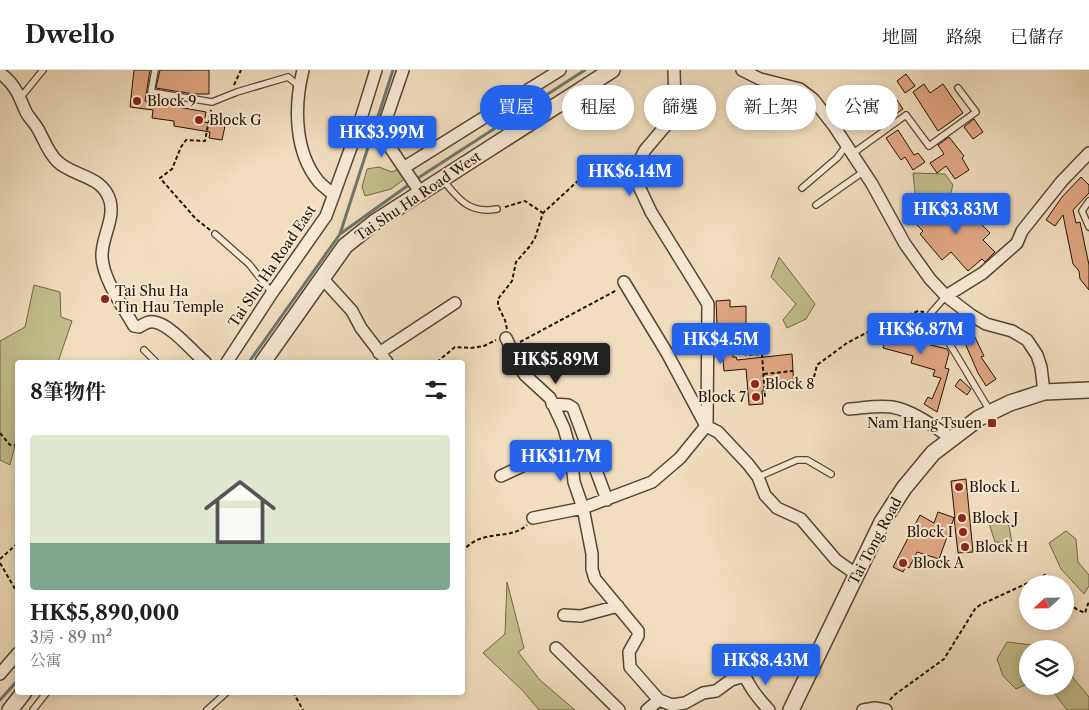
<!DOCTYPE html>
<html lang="zh-TW">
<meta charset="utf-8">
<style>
body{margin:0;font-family:"Libre Caslon Text","Noto Serif TC",serif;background:#f6f6f6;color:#222;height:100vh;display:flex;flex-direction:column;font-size:19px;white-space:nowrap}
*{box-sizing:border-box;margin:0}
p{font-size:16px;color:#767676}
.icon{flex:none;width:28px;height:28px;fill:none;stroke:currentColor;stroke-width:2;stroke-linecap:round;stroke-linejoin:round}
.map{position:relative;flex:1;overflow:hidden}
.sheet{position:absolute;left:15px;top:290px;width:450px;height:335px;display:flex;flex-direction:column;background:#fff;border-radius:5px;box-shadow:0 2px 8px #0003}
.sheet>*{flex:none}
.hud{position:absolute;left:480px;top:15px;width:475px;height:45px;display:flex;gap:10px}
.needle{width:32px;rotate:248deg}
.tools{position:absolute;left:1019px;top:505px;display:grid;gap:10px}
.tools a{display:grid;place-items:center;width:55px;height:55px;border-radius:50%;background:#fff;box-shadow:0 2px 8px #0003;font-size:25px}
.price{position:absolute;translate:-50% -42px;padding:0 11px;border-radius:5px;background:#2563eb;color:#fff;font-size:16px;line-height:32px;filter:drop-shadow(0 1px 2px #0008)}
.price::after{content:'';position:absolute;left:50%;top:30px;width:15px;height:11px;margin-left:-8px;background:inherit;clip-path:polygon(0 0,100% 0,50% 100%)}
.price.active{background:#222;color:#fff}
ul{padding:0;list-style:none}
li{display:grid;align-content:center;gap:10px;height:265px;padding:0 15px}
li span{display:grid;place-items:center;height:155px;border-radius:5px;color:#555}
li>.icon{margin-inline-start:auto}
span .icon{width:90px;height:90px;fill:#fffc;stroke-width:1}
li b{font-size:21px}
h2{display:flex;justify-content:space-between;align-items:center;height:60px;padding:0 15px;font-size:21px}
.chip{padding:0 18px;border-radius:22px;background:#fff;box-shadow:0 2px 8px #0003;font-size:18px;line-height:45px}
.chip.active{background:#2563eb;color:#fff}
header{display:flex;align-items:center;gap:30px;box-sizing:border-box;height:70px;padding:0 25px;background:#fff;border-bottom:1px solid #e0e0e0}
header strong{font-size:24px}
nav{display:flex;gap:28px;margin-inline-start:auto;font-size:18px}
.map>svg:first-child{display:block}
.green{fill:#c2bf8d;stroke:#726846}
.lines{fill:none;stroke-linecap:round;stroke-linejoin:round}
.stream{stroke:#6c776d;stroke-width:3}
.building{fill:#e1a785;stroke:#231200}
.service-casing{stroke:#574530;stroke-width:8}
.minor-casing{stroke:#574530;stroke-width:14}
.tertiary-casing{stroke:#574530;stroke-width:18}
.path{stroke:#231200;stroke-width:2;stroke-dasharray:4 2.5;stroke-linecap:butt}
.service{stroke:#f7ead5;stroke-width:5.5}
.minor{stroke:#f7ead5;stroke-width:11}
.tertiary{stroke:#f7ead5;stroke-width:15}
.poi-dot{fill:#8f2418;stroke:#f7ead5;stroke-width:2}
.labels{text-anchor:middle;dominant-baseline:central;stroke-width:4;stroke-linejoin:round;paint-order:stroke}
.poi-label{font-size:14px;fill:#231200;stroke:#f7ead5;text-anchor:start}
.street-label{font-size:14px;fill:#231200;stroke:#f7ead5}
</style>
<header>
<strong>Dwello</strong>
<nav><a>地圖</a><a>路線</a><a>已儲存</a></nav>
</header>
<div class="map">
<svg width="1089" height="640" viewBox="0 0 1089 640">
<rect width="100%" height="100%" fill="#f2debf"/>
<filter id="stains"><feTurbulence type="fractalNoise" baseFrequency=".004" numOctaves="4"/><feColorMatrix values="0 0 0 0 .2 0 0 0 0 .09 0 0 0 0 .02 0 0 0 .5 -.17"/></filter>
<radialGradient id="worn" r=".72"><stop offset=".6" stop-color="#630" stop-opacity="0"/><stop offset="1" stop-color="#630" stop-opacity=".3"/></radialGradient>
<!-- green -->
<path class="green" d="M379,97L392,102L400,98L406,108L391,119L365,126L362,117L367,99Z
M913,103L945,104L953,115L946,139L916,133Z
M779,187L815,234L806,249L787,258L783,250L796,234L771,207Z
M34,215L60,222L61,247L72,251L58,292H18L17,367L10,395L0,390V271L25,257Z
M1002,444L1009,456L1012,473L995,472L988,450Z
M1066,461L1076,469L1078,492L1089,505V516L1084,524L1061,499L1049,473Z
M507,512L524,578L518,582L540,610L575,640H539L523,621L483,583L505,564Z
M1007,572L1041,576L1042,579H1028L1027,614L1016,619L1003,606L997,589Z
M1065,598L1089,627V640H1067L1049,616H1065Z"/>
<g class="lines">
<!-- stream -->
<path class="stream" d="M374,59L393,0
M415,110L585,0
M340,164L372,65
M249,292L340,164L410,114
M0,630L18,610"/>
</g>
<!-- building -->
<path class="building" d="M134,0H150L145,31L206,42L204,52L225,56L222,70L209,68L210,62L174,56V51L152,48L153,40L130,37Z
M160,0H209V24H194L156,18Z
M906,4L915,16L905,23L897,11Z
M924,14L930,23L943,14L963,43L938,61L913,22Z
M897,30L903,39L892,47L885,37Z
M974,49L983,62L973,69L964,57Z
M898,60L914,85L918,83L925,92L913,100L905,87L901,90L886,68Z
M949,67L964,86L962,88L969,100L955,109L946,96L937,103L930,93L944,84L938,75Z
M1081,107L1089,115V123L1073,140L1076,153L1080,152L1089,195V220L1080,209L1079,201L1073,194L1063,145L1055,156L1046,150L1062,127Z
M965,130L982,148L978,151L990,163L983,170L995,182L985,192L982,189L968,201L951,182L942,190L920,164L923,161L909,147L919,137L935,154L948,142L950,144Z
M730,230V237L746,236V267L732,268L733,287H736L737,290L792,284L794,318L762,321L763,334L749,335L746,299L724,301L722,277H718L716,231Z
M916,247L929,251L923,273L947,279L949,283L945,298L949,299L937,342L924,334L928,327L932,329L941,308L933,306L935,300L911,293L913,286L883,278L889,258L911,264Z
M971,259L984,286L981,287L996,309L986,316L978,303L961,264Z
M960,309L971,319L967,325L955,316Z
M966,409L973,482L958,483L954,448L939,489L917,482L909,498L906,496L903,502L893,497L920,445L934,453L938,442L955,448L951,411Z"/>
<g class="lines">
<!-- service casing -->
<g class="service-casing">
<path id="service" d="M155,0L151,22L212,32L237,22L288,7L299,16
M21,27L43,0
M852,84L906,45L929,76L976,42L958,18
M443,110C459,130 470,144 497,139
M802,118L837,88L846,76
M1089,131L1082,141L1089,157
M816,135L863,102
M215,164L249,194L272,223
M946,226L931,243L990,341
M144,280L156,292
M758,407L797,390H807L831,404
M33,640L47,622
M207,640L227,622"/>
</g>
<!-- minor casing -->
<g class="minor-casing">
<path id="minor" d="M303,0C294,36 294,82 319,112C323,116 329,121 334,125
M674,0L675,34L673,47L645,80L636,97L635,108L651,142L708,234L707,356
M742,0L760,9L800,19L813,29L834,56L872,114L905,174L930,209L946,226L971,245L986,254L1012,261L1027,270L1037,285L1041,297L1044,322
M0,3C14,13 19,25 25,40C28,47 34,52 38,59C44,70 48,82 57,91C73,107 103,105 110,131C115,150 101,168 102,187C103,209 123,237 134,256L139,257C144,254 148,251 154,252C170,254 193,282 205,292
M358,58L381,64L420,122
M381,64L403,0
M405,97L560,0
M322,208L352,241L361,258L387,292
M624,212L667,283L706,356L718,362L748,394L758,407L765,425L777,438L801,449L836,490L857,505
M946,226L983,203L1017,173L1022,161L1062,111L1089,83
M506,268L519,296L525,305L550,328L564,358L571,383L574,412L583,438L592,484V499L595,509L638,561V566L629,582L630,597L659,630L672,635L685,633L703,623L716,621L731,610L744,606
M379,283L455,233
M227,292L272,223L326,146L358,58L376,0
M552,334L568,335L573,338L607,430
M849,339C863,338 878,335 892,337C914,341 933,356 951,368
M501,406L565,376L569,377
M533,448L583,438L652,412L680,388L706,356
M564,545L581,546L618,536
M556,578L619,640
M745,592L742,598C747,615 758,628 769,640
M0,604L18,583
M647,640L659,630
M863,640L875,638L886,640"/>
</g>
<!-- tertiary casing -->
<g class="tertiary-casing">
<path id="tertiary" d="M263,292L345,176L375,152L612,0
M10,640L24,622
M791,640L882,452L904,418L933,383L979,348L1010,333L1044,322L1089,320"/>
</g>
<!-- path -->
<path class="path" d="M234,15L241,0
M505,137L525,131L543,143
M210,160L196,149L160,108L172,99L181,77L186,70L205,71L211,40
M507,259L505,250L498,236V229L512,211L516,192L530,176L535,168L543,143L580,109L597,89L605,86L619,87L628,92
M520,272L617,220
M718,282L742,281L746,285L762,284L765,327
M437,292L455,277L471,278L484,276L496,270
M764,304L793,301
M814,307L817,295L847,273L866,263L918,241L924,242
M0,363L10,375H18
M462,482C482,457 508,472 527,455
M0,489L18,473
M0,493L18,524
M1065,528L1076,539L1085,543L1089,531
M293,622L303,640
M890,630L893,626L944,589L975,539L980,535L1045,505L1055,508L1057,514"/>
<!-- service -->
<use href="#service" class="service"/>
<!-- minor -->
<use href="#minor" class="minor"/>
<!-- tertiary -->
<use href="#tertiary" class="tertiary"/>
</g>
<!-- markers -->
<g class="poi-dot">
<circle cx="137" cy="31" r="5"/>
<circle cx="199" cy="50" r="5"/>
<circle cx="105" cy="229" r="5"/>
<circle cx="755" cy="314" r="5"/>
<circle cx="756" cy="327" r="5"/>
<rect x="987" y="348" width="10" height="10" rx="2.5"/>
<circle cx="959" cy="417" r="5"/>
<circle cx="962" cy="448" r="5"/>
<circle cx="963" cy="462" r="5"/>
<circle cx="965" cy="477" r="5"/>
<circle cx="903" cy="493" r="5"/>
</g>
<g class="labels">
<!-- poi labels -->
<g class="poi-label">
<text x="147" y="31">Block 9</text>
<text x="209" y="50">Block G</text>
<text x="115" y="221">Tai Shu Ha<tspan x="115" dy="16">Tin Hau Temple</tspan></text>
<text x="765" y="314">Block 8</text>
<text x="746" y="327" text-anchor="end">Block 7</text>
<text x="982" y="353" text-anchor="end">Nam Hang Tsuen</text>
<text x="969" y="417">Block L</text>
<text x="972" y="448">Block J</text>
<text x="953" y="462" text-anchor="end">Block I</text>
<text x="975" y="477">Block H</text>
<text x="913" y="493">Block A</text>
</g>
<!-- street labels -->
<g class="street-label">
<text transform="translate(418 126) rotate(-34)">Tai Shu Ha Road West</text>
<text transform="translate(272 196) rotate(-56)">Tai Shu Ha Road East</text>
<text transform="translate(875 471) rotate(-62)">Tai Tong Road</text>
</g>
</g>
<rect width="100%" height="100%" filter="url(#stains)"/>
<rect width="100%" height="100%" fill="url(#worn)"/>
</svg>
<div class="tools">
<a><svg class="needle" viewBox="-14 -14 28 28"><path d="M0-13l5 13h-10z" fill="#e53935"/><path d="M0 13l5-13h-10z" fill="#767676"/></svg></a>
<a><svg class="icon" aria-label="layers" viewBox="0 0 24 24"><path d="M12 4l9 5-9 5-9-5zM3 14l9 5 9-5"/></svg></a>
</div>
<b class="price" style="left:382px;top:88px">HK$3.99M</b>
<b class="price" style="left:630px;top:127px">HK$6.14M</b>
<b class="price" style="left:956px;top:165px">HK$3.83M</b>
<b class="price" style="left:921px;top:285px">HK$6.87M</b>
<b class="price" style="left:721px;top:295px">HK$4.5M</b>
<b class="price active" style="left:556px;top:315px">HK$5.89M</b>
<b class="price" style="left:561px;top:412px">HK$11.7M</b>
<b class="price" style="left:766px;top:616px">HK$8.43M</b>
<div class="hud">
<a class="chip active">買屋</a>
<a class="chip">租屋</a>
<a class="chip">篩選</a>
<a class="chip">新上架</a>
<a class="chip">公寓</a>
</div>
<section class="sheet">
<h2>8筆物件<svg class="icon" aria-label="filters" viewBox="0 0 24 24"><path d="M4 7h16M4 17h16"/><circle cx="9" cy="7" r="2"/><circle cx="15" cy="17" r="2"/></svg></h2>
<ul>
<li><span style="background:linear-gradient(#dfe7d0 70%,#7fa58c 0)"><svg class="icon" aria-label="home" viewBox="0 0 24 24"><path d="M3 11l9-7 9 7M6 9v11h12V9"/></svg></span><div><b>HK$5,890,000</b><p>3房 · 89 m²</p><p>公寓</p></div></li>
</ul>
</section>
</div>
